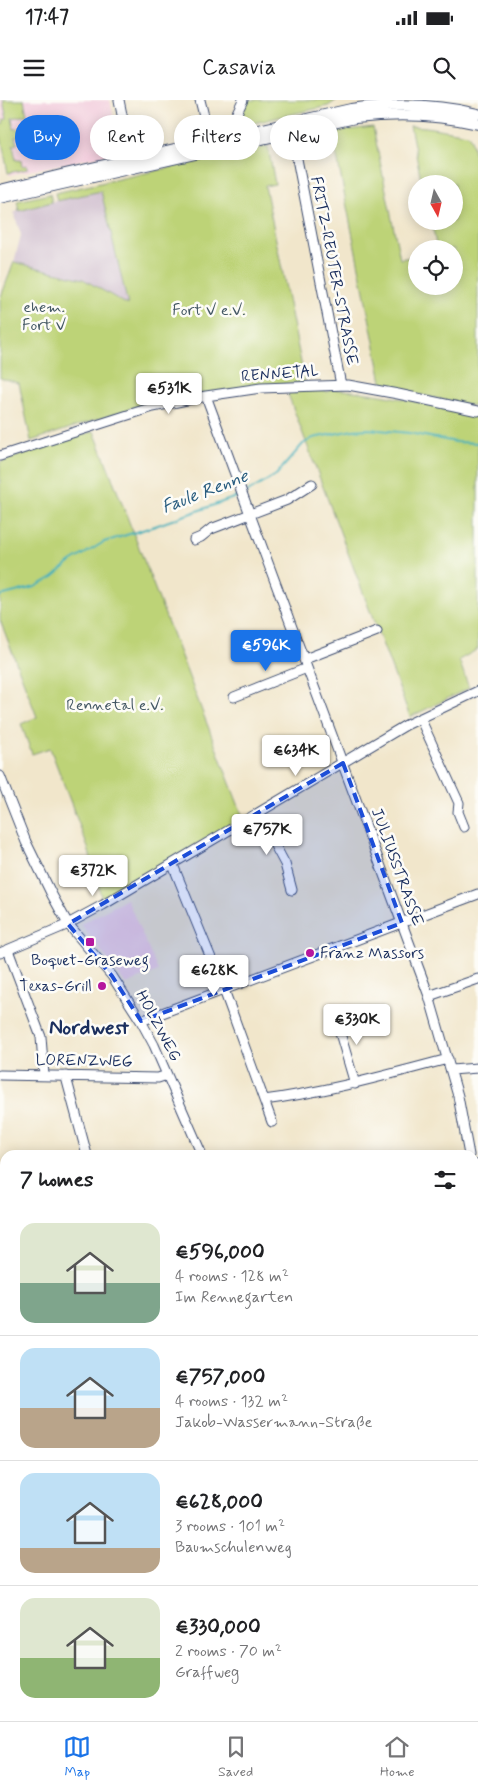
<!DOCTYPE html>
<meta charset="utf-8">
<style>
body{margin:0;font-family:Mynerve,sans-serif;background:#f6f6f6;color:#202124;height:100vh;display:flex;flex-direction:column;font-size:19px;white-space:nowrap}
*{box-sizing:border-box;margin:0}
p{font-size:16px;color:#757577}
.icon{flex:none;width:28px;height:28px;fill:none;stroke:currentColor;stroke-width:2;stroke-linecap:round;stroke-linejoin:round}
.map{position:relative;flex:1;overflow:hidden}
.drawer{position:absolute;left:0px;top:1050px;width:479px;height:571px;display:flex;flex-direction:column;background:#fff;border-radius:15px 15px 0 0;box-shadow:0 2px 12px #0003}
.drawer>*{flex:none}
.banner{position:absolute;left:15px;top:15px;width:449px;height:45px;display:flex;gap:10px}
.needle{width:32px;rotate:172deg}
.controls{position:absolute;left:408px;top:75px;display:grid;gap:10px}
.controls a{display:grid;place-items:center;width:55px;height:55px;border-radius:50%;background:#fff;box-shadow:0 2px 12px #0003;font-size:25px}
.price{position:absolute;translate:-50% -42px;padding:0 11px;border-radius:5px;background:#fff;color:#222;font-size:16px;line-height:32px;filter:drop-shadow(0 1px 2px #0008)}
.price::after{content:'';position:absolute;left:50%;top:30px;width:15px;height:11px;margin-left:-8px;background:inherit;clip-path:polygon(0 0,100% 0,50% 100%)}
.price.on{background:#1a73e8;color:#fff}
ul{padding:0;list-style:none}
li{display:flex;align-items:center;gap:15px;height:125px;padding:0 20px}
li+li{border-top:1px solid #e0e0e0}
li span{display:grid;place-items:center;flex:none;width:140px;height:100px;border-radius:15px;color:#555}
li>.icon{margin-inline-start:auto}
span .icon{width:60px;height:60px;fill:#fffc;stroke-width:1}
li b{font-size:21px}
h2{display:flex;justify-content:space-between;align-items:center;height:60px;padding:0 20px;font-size:21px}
.chip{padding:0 18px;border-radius:22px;background:#fff;box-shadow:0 2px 12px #0003;font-size:18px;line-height:45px}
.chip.on{background:#1a73e8;color:#fff}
.status{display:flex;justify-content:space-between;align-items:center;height:35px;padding:0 25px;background:#fff;direction:ltr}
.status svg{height:14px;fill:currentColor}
header{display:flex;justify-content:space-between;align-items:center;height:65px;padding:0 20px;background:#fff;font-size:22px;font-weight:600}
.dock{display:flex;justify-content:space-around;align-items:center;height:70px;border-top:1px solid #e0e0e0;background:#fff;font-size:14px;color:#757577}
.dock a{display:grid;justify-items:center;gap:2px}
.dock .on{color:#1a73e8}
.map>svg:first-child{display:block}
.built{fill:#f3cfde}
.industrial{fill:#cfbdce}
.green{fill:#bdd377;stroke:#6c816a}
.forest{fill:#96b568;stroke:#587263}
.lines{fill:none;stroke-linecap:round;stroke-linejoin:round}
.stream{stroke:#40b0bb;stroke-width:2}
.minor-casing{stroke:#3b4a6e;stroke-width:11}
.major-casing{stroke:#3b4a6e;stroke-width:12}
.minor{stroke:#fff;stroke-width:9}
.major{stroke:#fff;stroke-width:10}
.marked{fill:#1d4ed8;fill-opacity:0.2;stroke:#1d4ed8;stroke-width:4;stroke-dasharray:10 6;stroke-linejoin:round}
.poi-dot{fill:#b5179e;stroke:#fdfcf7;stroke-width:2}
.labels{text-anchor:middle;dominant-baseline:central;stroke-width:5;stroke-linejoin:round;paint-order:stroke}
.street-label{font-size:16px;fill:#1b2f5e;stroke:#fdfcf7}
.park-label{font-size:16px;fill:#445864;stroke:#fdfcf7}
.poi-label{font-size:16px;fill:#1b2f5e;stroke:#fdfcf7;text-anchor:start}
.water-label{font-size:18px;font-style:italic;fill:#285c7f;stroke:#fdfcf7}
.district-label{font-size:21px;font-weight:bold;fill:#1b2f5e;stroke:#fdfcf7}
</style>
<div class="status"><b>17:47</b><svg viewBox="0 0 49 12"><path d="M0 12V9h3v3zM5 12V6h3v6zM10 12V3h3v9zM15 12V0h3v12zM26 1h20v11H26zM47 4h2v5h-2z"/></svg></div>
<header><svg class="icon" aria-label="menu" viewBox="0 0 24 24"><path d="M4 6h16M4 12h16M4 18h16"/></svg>Casavia<svg class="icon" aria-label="search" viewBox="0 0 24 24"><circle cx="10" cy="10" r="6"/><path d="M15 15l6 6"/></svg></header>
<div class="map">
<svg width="478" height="1621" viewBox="0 0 478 1621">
<rect width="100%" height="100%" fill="#fdfcf7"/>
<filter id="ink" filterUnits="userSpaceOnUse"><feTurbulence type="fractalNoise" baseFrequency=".02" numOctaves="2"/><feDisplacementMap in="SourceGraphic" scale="10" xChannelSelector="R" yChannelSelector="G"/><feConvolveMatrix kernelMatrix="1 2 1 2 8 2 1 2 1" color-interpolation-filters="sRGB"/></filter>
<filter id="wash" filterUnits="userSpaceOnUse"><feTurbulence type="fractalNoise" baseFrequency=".0096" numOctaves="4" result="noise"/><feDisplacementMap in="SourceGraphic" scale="20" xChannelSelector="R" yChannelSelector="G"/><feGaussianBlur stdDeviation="1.12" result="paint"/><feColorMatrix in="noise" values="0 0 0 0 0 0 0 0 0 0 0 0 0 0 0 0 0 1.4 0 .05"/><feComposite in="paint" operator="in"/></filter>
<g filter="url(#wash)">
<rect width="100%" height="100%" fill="#f1e6cb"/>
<!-- built -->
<path class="built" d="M0,0H110L121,52L9,75L0,31V24L4,23Z
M127,799L158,871L126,884L81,824Z
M0,1323L5,1325V1484L0,1481Z"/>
<!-- industrial -->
<path class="industrial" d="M101,90L128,206L83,179L14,162L21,135L14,113L22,109Z"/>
<!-- green -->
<path class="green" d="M3,0H24L27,15L12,18L14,29L20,28L22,36L15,37L17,44L13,45L16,60H21L22,66L27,65V69L8,73L0,31V24L4,23L3,20L7,19Z
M246,0H337L328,6L245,25L240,21Z
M410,26L426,27L468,34L471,39L478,71V307L383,287L332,32L373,27L400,159L416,156V186H454V149H437L431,121H454V84H422Z
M268,46L275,84L265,86L305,282L188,295L135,307L31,341L19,283L0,278V199L14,162L83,179L128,205L101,91L57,101L55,93Z
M50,94L52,102L19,111L17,101Z
M286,289H320L328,292L330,289C380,292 429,305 478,315V549L459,560L469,588L410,617Z
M94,331L243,717L102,800L88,748L50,648L32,654L21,624L37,617L0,520V362Z
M478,1234V1352L474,1326V1235Z
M99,1616H336L337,1621H95Z"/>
<!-- forest -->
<path class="forest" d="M0,1481L5,1484V1616H97L93,1621H0Z"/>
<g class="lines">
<!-- stream -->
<path class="stream" d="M246,393L276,375L303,344L313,338L353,330L369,329L409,333L456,342L478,343
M0,496L35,487L53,477L71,462L104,442L155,426L239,396
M474,1239L478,1238
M0,1318L5,1320
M474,1434L478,1437"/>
</g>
</g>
<g filter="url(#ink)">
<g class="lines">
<!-- minor casing -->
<g class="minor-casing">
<path id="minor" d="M119,0L128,44
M200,0L206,24L210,25L234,19L238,35
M234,19L243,0
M292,33L341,285
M206,296L429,896L458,996L469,1055
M0,356L153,307L206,296L261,288L348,285L398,294L478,311
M194,440L201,437L211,429L287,400L312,384
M305,559L377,531
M234,597L307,568
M420,618L459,703L458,712L464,727
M0,676L26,742L52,795L68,824L112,876L141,921L154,945L202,1055
M258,714L285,764L292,790
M173,765L224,890L272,1022
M8,850L41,937L44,975
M0,853L64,826L103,805L406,625L478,591
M429,896L478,879
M335,916L355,984
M141,921L478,794
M451,970L478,968
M0,975L158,978L167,975
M66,976L67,981L87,1055
M264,1000C327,992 387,975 448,959
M474,1065H478
M0,1107L5,1128
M474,1151L478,1150
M0,1168L5,1167
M0,1220L5,1243
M474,1514L476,1517
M355,1616L356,1621
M465,1616L467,1621
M377,1621L396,1616"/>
</g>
<!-- major casing -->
<g class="major-casing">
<path id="major" d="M0,90L65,74L351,9C394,3 436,4 478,14
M0,98L355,18C397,13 437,14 478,24"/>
</g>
<!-- minor -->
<use href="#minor" class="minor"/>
<!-- major -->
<use href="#major" class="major"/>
</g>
</g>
<!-- marked area -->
<path class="marked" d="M343,663L402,823L141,921L112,876L68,824Z"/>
<!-- markers -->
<g class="poi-dot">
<rect x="85" y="837" width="10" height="10" rx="2.5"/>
<circle cx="310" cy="853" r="5"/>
<circle cx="102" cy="886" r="5"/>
</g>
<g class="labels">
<!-- street labels -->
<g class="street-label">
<text transform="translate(334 171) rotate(79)">FRITZ-REUTER-STRASSE</text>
<text transform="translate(280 274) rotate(-4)">RENNETAL</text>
<text transform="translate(397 767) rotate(70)">JULIUSSTRASSE</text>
<text transform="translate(158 926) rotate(62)">HOLZWEG</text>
<text transform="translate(84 961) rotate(1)">LORENZWEG</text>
</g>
<!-- park labels -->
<g class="park-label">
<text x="44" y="207">ehem.<tspan x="44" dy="18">Fort V</tspan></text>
<text x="209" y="210">Fort V e.V.</text>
<text x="115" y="605">Rennetal e.V.</text>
</g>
<!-- poi labels -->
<g class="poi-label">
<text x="320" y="853">Franz Massors</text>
<text x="90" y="860" text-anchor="middle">Boquet-Graseweg</text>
<text x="92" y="886" text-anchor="end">Texas-Grill</text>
</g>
<!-- water labels -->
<g class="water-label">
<text transform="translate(205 392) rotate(-21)">Faule Renne</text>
</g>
<!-- district labels -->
<g class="district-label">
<text x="89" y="928">Nordwest</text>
</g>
</g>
</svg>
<div class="controls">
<a><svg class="needle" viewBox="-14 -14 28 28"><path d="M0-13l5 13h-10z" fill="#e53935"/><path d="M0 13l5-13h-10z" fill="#757577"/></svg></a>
<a><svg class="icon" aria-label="locate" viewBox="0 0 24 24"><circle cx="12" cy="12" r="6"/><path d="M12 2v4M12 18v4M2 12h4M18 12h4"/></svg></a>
</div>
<b class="price" style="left:169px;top:315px">€531K</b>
<b class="price on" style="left:266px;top:572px">€596K</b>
<b class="price" style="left:296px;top:677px">€634K</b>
<b class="price" style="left:267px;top:756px">€757K</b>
<b class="price" style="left:93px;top:797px">€372K</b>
<b class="price" style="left:214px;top:897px">€628K</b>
<b class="price" style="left:357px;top:946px">€330K</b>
<div class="banner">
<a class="chip on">Buy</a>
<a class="chip">Rent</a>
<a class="chip">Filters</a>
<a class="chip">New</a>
</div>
<section class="drawer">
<h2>7 homes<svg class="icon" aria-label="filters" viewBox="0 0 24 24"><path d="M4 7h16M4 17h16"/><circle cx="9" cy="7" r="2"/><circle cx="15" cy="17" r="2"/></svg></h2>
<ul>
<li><span style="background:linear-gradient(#dfe7d0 60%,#7fa58c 0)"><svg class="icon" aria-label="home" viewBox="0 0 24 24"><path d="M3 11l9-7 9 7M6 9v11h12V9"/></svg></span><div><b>€596,000</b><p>4 rooms · 128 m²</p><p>Im Rennegarten</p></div></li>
<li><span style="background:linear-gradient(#bfe0f5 60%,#b9a48a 0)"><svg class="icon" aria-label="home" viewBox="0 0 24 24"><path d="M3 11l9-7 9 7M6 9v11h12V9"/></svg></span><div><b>€757,000</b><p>4 rooms · 132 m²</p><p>Jakob-Wassermann-Straße</p></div></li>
<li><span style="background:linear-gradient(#bfe0f5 75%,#b9a48a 0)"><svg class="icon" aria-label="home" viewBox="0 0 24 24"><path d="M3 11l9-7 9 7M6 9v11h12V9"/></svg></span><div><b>€628,000</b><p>3 rooms · 101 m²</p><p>Baumschulenweg</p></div></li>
<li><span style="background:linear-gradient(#dfe7d0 60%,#8fb573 0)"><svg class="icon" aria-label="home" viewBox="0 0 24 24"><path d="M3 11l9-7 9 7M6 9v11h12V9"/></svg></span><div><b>€330,000</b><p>2 rooms · 70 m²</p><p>Graffweg</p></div></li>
</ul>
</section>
</div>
<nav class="dock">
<a class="on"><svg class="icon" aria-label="map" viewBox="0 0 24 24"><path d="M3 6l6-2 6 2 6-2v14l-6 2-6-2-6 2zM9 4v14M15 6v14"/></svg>Map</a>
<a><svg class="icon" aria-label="saved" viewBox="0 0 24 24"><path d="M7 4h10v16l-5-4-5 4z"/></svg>Saved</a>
<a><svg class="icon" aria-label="home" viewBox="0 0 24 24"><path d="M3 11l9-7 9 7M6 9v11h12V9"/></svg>Home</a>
</nav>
